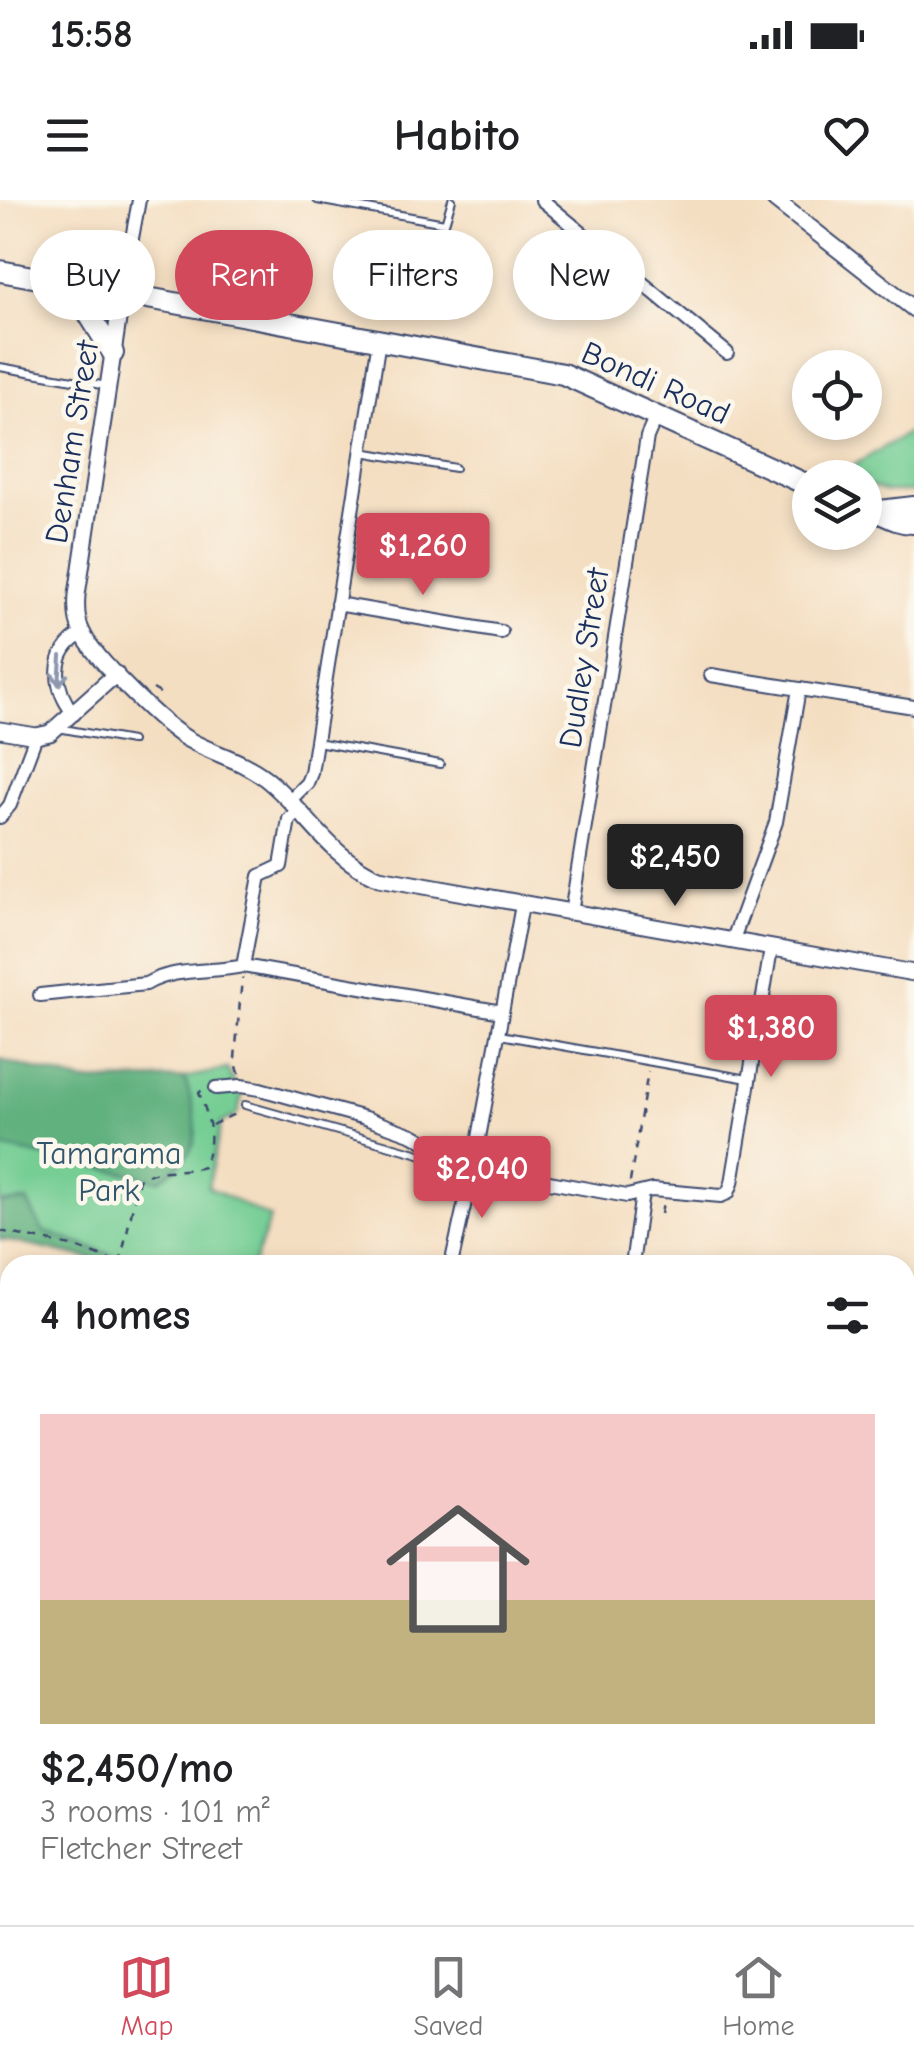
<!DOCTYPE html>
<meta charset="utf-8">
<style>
body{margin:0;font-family:"Comic Neue",sans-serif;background:#f2f2f2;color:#202124;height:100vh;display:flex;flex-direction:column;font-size:38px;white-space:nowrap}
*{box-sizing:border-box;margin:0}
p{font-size:32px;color:#757577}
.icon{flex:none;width:55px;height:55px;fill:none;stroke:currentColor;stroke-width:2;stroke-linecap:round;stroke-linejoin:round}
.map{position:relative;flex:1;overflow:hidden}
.details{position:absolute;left:0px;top:1055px;width:915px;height:670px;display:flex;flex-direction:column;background:#fff;border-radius:30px 30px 0 0;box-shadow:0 5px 15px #0003}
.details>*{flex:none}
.banner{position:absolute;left:30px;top:30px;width:855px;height:90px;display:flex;gap:20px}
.fabs{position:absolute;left:792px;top:150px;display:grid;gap:20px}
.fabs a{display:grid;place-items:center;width:90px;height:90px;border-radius:50%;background:#fff;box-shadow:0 5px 15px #0003;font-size:50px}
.price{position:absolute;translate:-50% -85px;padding:0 22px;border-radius:10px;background:#d1495b;color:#fff;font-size:32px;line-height:65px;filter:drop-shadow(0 2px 5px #0008)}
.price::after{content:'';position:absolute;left:50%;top:60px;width:30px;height:22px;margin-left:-15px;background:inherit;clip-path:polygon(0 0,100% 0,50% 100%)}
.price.on{background:#222;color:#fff}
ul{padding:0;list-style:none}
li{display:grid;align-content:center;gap:20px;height:530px;padding:0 40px}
li span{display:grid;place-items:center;height:310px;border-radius:0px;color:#555}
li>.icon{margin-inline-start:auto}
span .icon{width:180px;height:180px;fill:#fffc;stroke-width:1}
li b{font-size:42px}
h2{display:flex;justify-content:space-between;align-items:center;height:120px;padding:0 40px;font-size:42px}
.pill{padding:0 35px;border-radius:45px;background:#fff;box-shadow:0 5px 15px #0003;font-size:35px;line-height:90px}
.pill.on{background:#d1495b;color:#fff}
.status{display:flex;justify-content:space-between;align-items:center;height:70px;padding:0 50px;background:#fff;direction:ltr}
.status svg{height:28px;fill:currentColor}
header{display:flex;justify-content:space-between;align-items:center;height:130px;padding:0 40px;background:#fff;font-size:45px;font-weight:800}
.dock{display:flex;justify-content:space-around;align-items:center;height:140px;border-top:2px solid #e0e0e0;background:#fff;font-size:28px;color:#757577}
.dock a{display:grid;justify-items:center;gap:5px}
.dock .on{color:#d1495b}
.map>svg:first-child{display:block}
.green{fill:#76ce94;stroke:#487e79;stroke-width:2.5}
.forest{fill:#60b17e;stroke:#3e706e;stroke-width:2.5}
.water{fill:#5faed9;stroke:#3d6e9c;stroke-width:2.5}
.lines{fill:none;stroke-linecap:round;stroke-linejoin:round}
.service-casing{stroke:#3c496d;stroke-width:10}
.minor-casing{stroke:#3c496d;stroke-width:16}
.tertiary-casing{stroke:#3c496d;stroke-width:19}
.primary-casing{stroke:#3c496d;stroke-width:24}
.path{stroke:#3c496d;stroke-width:2.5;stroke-dasharray:8 8;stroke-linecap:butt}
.service{stroke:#fff;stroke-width:6}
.minor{stroke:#fff;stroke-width:12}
.tertiary{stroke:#fff;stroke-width:15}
.primary{stroke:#fff;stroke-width:20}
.oneway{stroke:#8d97ae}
.labels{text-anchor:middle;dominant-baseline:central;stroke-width:9;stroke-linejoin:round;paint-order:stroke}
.street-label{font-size:32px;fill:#1b2f5e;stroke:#fbf7ec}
.park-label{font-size:32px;fill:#32576c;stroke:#fbf7ec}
</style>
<div class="status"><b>15:58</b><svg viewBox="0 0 49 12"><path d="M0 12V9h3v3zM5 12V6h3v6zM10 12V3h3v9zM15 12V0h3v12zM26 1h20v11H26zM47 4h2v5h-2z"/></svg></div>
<header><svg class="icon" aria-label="menu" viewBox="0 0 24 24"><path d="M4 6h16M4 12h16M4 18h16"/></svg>Habito<svg class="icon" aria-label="heart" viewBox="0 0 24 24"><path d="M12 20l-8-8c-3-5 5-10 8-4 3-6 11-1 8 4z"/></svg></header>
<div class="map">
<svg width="914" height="1725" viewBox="0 0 914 1725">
<rect width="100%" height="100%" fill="#fbf7ec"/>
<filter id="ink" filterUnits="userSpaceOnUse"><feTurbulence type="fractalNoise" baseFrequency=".01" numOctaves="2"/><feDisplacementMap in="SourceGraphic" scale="20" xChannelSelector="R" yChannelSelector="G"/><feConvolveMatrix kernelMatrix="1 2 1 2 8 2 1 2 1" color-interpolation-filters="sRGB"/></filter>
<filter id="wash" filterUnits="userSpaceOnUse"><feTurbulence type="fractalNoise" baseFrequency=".0048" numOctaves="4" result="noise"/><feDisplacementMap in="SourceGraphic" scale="40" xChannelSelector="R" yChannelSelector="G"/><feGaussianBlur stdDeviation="2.25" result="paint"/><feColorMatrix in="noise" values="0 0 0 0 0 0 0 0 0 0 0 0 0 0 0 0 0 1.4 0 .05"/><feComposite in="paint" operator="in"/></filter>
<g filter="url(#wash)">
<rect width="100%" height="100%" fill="#f4dec1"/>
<!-- green -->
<path class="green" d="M914,229V292H886L865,284V278L851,277L841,273Z
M0,860L84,882L185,878L227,869L242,896L237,915L221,923L208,987L270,1018L253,1065H106V1062L0,1039Z"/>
<!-- forest -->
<path class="forest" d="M0,860L84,882L185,878C199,928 207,948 159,980L0,947Z
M27,1001L43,1031L115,1056L121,1065H106V1062L0,1039V1003Z"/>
<!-- water -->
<path class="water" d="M914,1458V1725H477V1715H905V1468Z"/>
</g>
<g filter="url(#ink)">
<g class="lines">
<!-- service casing -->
<g class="service-casing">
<path id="service" d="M317,0L445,23L452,0
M0,167L107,186
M362,252L455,268
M58,528L131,541
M317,542L440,564
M500,835L748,879
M245,905L455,964"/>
</g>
<!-- minor casing -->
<g class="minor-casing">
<path id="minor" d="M542,0L727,153
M122,93L139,0
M337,404L501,432
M711,475L914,507
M74,514C53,489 50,451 82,434
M289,601L307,583L311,573L379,140
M0,617L10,605L36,536
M571,713L647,237L657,214
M732,742L776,622L799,489
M243,766L260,676L281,666L289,619L297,612
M40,795L146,784C174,767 212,773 243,766L502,812
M216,888L241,886L260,889L365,918L413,935L471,968L627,996L652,990L721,996L728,993L732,983L771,749
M451,1065L478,943L522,705
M632,1065L642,993
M905,1092L914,1087
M0,1097L10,1099
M0,1390L10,1395
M0,1542L4,1543
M413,1715L414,1725
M87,1725L101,1715"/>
</g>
<!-- tertiary casing -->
<g class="tertiary-casing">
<path id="tertiary" d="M775,0L914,109
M122,93L77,395C76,408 76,421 82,432C93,458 165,527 189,540C214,554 242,560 265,578C306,610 328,657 379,678L914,773
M0,530L36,536L50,533L116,474
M0,1721L26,1725"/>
</g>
<!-- primary casing -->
<g class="primary-casing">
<path id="primary" d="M0,71L563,174L810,286
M62,81L83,105L113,153
M865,307C882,312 897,324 914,323
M880,311L914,307"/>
</g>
<!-- path -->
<path class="path" d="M153,489L160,493
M239,874L235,858L242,778
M212,925L236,913
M630,982L648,871
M661,1014L663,1003
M0,1031L76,1047L124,1065
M120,1063L139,979C159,967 181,973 203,967C216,939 210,920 199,893L204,888
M905,1160L914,1156"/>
<!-- service -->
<use href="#service" class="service"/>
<!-- minor -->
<use href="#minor" class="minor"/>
<!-- tertiary -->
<use href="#tertiary" class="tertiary"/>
<!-- primary -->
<use href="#primary" class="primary"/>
</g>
<!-- one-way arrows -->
<defs><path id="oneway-shaft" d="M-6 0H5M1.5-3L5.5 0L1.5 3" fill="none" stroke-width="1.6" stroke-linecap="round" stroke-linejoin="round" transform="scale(2.5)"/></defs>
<use class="oneway" href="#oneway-shaft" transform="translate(60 471) rotate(94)"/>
</g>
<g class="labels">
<!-- street labels -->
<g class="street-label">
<text transform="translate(656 183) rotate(24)">Bondi Road</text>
<text transform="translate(72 242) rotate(-81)">Denham Street</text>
<text transform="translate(584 458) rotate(-81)">Dudley Street</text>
</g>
<!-- park labels -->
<g class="park-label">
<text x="109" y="953">Tamarama<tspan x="109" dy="37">Park</tspan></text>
</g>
</g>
</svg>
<div class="fabs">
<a><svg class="icon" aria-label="locate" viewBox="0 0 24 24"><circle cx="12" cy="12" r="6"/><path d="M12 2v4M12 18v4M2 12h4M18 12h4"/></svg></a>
<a><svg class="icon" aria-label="layers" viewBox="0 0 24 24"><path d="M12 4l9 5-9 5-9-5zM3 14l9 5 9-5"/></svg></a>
</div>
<b class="price" style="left:423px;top:398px">$1,260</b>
<b class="price on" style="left:675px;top:709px">$2,450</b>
<b class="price" style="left:771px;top:880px">$1,380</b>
<b class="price" style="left:482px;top:1021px">$2,040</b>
<div class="banner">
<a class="pill">Buy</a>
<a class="pill on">Rent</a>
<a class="pill">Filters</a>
<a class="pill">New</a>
</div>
<section class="details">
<h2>4 homes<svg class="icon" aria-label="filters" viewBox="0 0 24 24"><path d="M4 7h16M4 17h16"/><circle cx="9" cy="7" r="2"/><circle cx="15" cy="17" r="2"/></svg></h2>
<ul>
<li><span style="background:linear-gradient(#f6c9c9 60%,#c2b280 0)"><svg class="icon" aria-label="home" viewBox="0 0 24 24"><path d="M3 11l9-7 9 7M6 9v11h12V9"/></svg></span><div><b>$2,450/mo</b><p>3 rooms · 101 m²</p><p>Fletcher Street</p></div></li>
</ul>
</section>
</div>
<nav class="dock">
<a class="on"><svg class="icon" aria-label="map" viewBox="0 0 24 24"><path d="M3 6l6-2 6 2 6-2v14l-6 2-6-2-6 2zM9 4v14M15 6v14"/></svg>Map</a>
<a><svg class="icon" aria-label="saved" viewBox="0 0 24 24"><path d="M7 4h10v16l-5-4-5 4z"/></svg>Saved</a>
<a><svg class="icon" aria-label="home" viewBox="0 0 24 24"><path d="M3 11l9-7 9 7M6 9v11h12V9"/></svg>Home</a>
</nav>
